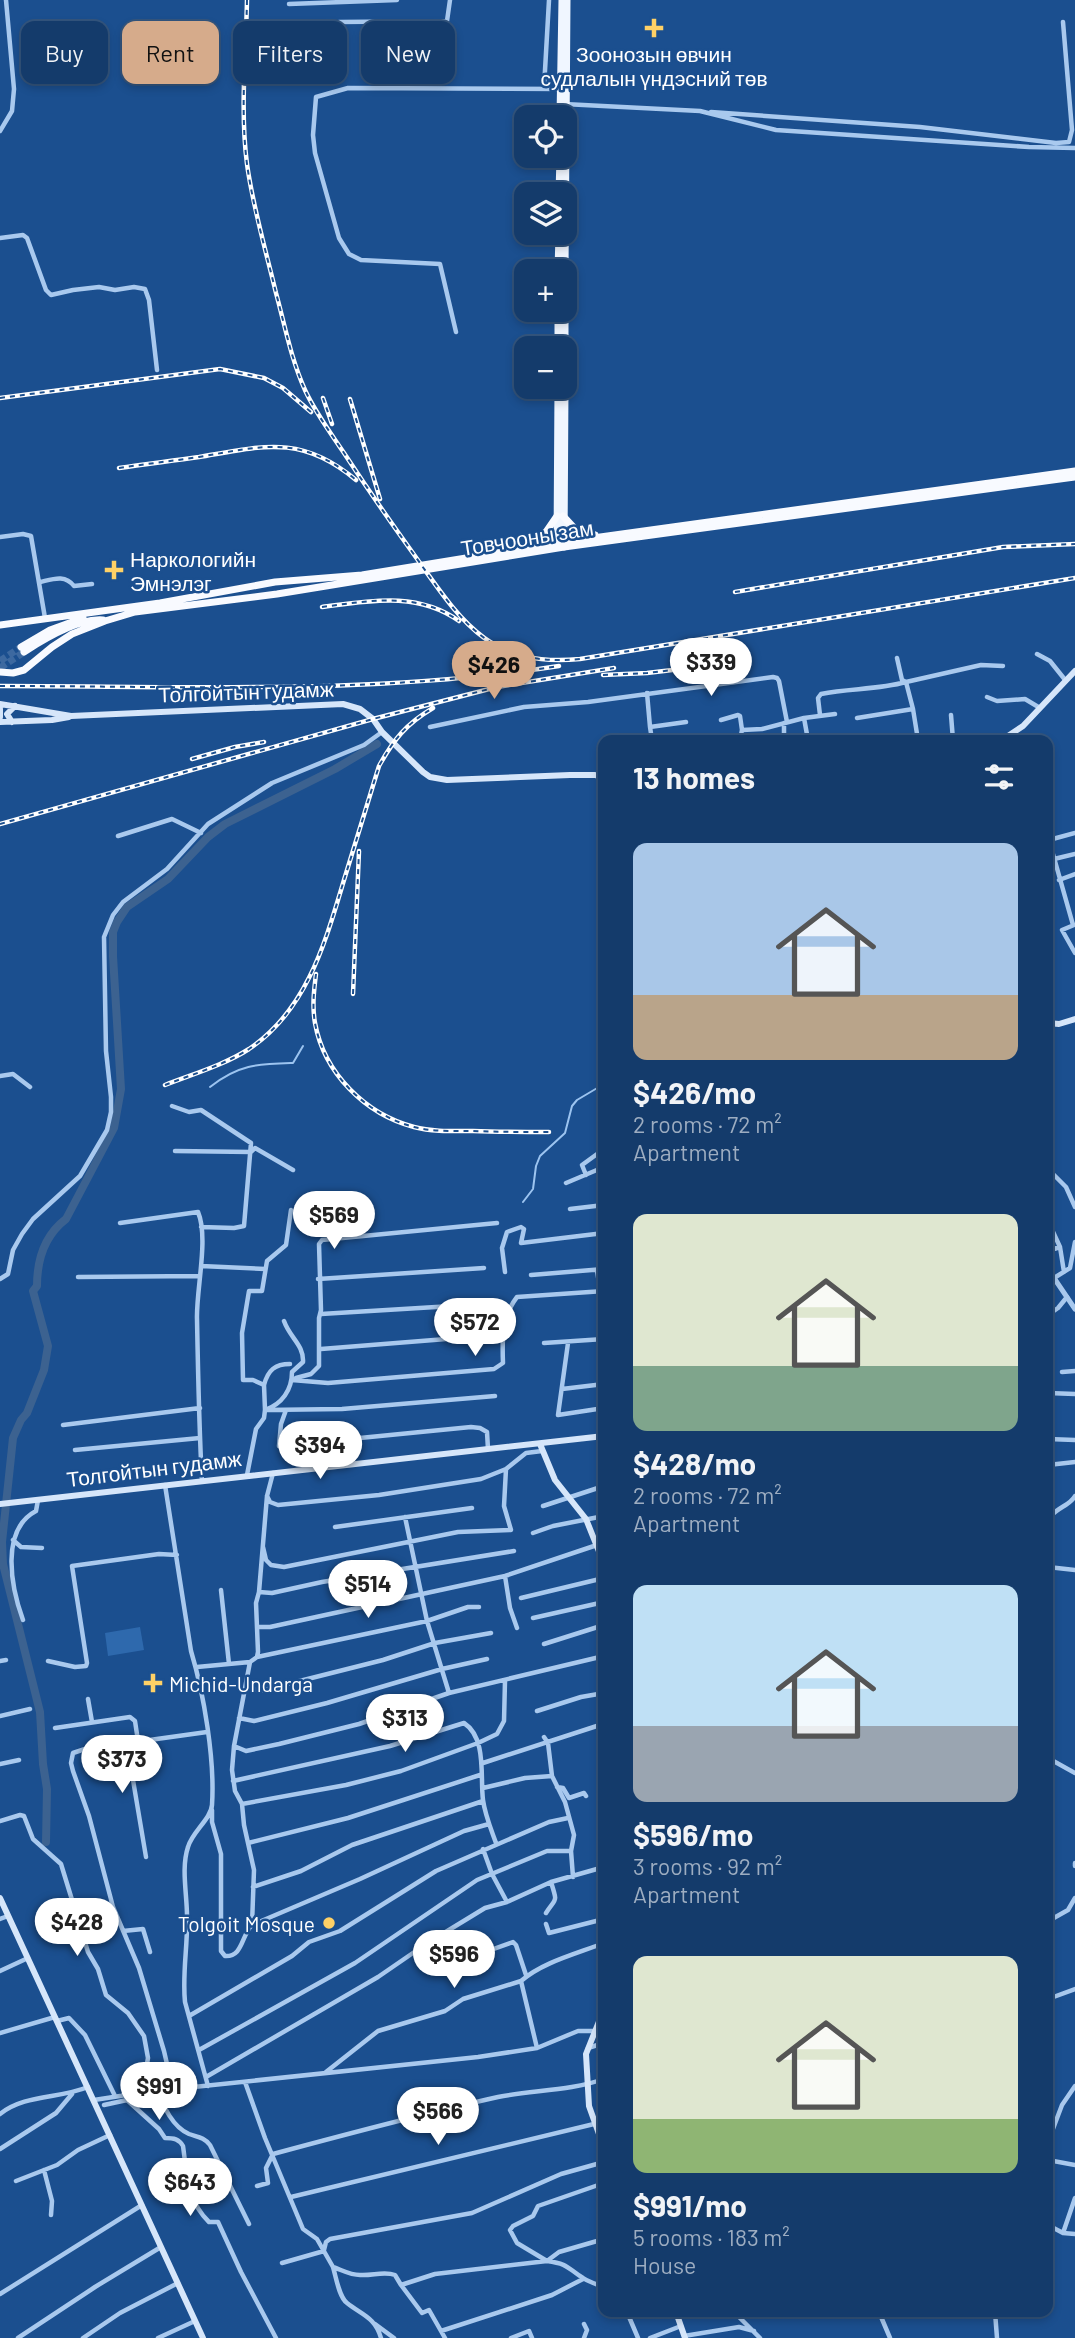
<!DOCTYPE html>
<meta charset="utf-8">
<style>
body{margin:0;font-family:Barlow,sans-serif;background:#214673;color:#f1f3f6;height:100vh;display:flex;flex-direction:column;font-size:26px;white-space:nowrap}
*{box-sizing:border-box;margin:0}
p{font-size:23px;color:#9dadc1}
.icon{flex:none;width:38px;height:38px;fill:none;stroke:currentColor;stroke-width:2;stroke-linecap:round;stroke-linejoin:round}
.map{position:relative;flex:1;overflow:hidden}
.sheet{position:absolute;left:598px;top:735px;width:455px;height:1582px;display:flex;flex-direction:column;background:#143b6b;border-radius:14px;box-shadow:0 4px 10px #0003,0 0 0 2px #33557e}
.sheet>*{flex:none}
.top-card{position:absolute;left:21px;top:21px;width:472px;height:63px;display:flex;gap:14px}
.controls{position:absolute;left:514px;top:105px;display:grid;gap:14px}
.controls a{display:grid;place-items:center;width:63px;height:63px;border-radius:14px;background:#143b6b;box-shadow:0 4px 10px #0003,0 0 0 2px #33557e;font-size:35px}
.price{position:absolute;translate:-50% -60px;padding:0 16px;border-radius:24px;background:#fff;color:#222;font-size:23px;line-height:46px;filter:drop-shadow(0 2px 4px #0008)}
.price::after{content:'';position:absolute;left:50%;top:42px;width:21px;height:16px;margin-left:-10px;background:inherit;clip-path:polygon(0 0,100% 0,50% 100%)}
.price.current{background:#d6ab8b;color:#111}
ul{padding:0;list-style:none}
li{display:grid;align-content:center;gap:14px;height:371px;padding:0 35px}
li span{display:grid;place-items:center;height:217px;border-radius:14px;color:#555}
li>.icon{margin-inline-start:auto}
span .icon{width:126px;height:126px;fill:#fffc;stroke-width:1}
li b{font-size:30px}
h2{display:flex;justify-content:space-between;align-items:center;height:84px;padding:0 35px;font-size:30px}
.tag{padding:0 24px;border-radius:14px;background:#143b6b;box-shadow:0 4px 10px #0003,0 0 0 2px #33557e;font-size:24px;line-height:63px}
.tag.current{background:#d6ab8b;color:#111}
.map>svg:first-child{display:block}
.green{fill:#2e69ad}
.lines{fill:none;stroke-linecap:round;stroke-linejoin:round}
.stream{stroke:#9cc4f0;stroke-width:2}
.river{stroke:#3c6290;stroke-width:8}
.trunk-tunnel{stroke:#3d69a0;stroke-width:7;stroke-dasharray:7 3.5;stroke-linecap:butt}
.minor{stroke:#a9c9ee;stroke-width:4.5}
.tertiary{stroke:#a9c9ee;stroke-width:5}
.secondary{stroke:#d6e6fa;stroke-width:6}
.primary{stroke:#f0f6ff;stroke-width:7}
.trunk{stroke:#f8faff;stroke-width:7}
.rail-casing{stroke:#fff;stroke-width:4.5}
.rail{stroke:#1b4f8f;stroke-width:2;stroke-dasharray:5;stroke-linecap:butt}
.poi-dot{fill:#ffd166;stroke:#1b4f8f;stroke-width:2.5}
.labels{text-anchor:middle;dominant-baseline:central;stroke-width:5;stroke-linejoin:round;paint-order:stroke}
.poi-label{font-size:21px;fill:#fff;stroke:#1b4f8f;text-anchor:start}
.street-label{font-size:21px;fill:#fff;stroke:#1b4f8f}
</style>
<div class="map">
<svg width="1075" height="2338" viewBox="0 0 1075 2338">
<rect width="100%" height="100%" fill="#1b4f8f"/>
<!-- green -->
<path class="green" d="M140,1627L144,1650L108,1656L105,1633Z"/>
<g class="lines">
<!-- stream -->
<path class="stream" d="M210,1087C239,1064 258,1064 293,1063L303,1046
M523,1202L533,1189L536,1166L540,1156L565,1133L572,1106L577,1100L604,1084"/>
<!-- river -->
<path class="river" d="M46,1842L47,1789L43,1764L40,1712L3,1564L2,1542L13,1438L21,1420L27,1413L44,1370L48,1346L33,1291L37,1286C37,1260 45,1235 66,1219L114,1128L121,1089L113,956V932L117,922L127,907L168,879L208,837L225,824L335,769L377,744"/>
<!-- trunk-tunnel -->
<path class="trunk-tunnel" d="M0,661L21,647
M0,668L24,652"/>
<!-- minor -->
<path class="minor" d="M289,4L397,0
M339,22L447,21L450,0
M544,88L549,0
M564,104L700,111L776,130L1029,147L1075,148
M711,112L920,127L1056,143L1069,142L1072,130L1063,22
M0,131L12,111L14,89L6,0
M0,238L23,235L27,238L46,290L51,295L73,290L99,287L115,290L134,287L145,289L149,300L157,370
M456,332L440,264L361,260L349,254L339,238L315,153L313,135L316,97L348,88L563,89
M0,537L23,534L31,536L45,618
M40,582C53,579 65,574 74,586L92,584
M1037,654L1050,661L1066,681
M647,693L650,727
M987,697L997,701L1025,699L1040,708
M820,715L818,698L821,694C849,688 877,690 906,682L902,680L897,658
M951,715L953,740
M804,718L808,740
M857,718L913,709
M721,720L738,715L740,716L742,730L762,729L804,718L835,714
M430,727L524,707L588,702L773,677L777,678L779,681L787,722
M729,737L741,735L742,730
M652,740L650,727L686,722
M784,740V723
M918,740L913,709L906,682L981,665L1003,666
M118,836L172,819L201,833
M1054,859L1075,854
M1059,880L1075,874
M1073,925L1049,840L1075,833
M1074,925L1062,930L1075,953
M0,1076L13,1074L30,1087
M172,1106L189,1112L201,1110L251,1143L244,1226L234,1228L201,1227
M175,1151L251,1152L255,1148L293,1170
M1048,1169L1066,1187L1075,1207
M586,1175L582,1165L604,1149
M566,1183L604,1167
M570,1209L604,1205
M291,1210L286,1245L267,1261L262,1291H249L242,1333L243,1380H253L264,1385L265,1410L342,1409L495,1396
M1048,1221L1060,1247L1064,1272
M120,1223L198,1212C209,1238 196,1290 197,1319C198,1373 199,1427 202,1481
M1048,1251L1060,1247
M201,1266L265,1269
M597,1270L600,1291
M505,1272L502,1248L507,1232L521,1227L524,1229L521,1243L604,1233
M531,1275L604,1269
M78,1277L200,1276
M1054,1278L1070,1268L1075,1242
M0,1279L8,1274L13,1250L22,1234L33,1219L80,1176L107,1130L111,1112V1097L106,1051L104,937L113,915L123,902L167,869L208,824L272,783L364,745L382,732
M318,1279L484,1268
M321,1314L485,1304
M1048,1315L1058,1308L1067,1297
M544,1343L604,1339
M568,1343L558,1415L604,1408
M321,1349L484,1336
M1062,1372L1075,1371
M296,1378L311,1374L319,1366V1318L321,1310L319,1244L322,1240L497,1223
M292,1380L328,1383L494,1369L503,1363C502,1339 502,1316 517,1297L604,1291
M264,1385C268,1370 275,1364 290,1364
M562,1389L604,1384
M1048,1393L1075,1394
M286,1410L281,1424L279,1446L471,1427L480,1428L487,1432L488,1449
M63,1425L200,1408
M1048,1439L1075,1440
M75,1450L200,1438
M1048,1465L1075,1462
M247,1475L256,1429L264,1418L265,1410C282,1404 292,1390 292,1372L303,1362C304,1345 290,1338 284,1321
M165,1485L191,1651C204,1694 215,1760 212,1805C211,1819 192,1832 188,1847C181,1868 187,1894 187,1916C188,1945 182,1974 185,2002L208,2086
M267,1496L270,1502L278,1505L379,1495L481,1479L506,1469
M543,1506L604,1486
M1052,1515C1059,1507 1070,1505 1075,1496
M405,1517L427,1621L449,1693
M335,1527L472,1508
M533,1533L553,1526L604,1516
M13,1540L21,1547L42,1548
M263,1547L266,1560L271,1565L284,1567L458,1532L511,1530L504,1506L506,1469L526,1453L542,1451
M1048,1567L1075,1570
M505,1576L510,1608L517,1628
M221,1590L229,1664
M259,1592L272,1593L322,1582L514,1551
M521,1598L604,1578
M533,1618L604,1602
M23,1620C11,1587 0,1530 36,1511L38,1500
M257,1627H270L505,1576L597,1545
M544,1644L604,1625
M257,1657L427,1621L468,1607H479
M0,1661L6,1660
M48,1661L75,1667L86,1666L87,1663L72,1566L159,1554L177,1555
M250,1662L257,1657L258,1652L256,1603L259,1592L267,1496L273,1473
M197,1667L250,1662L234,1746L232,1770L235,1791L242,1804L244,1825L254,1870L252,1925C241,1936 243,1957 225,1956L221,1951V1854L212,1822V1810
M247,1687L260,1691L383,1660L435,1643L491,1633
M88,1699L92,1722
M537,1711L581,1697L604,1693
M0,1716L30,1709
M239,1718L254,1721L327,1703L442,1669L487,1659
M55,1728L130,1717L135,1721L138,1741
M544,1737L548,1743L552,1776L565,1802L574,1835L571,1851L573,1877
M234,1746L246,1751L279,1744L359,1724L449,1693L604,1656
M1048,1758L1075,1773
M483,1763L603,1724
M0,1764L19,1760
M233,1781L390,1746L464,1723C487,1738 480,1777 483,1800C485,1815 491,1829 496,1843
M557,1787L563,1788L569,1798L584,1793L586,1796
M483,1788L525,1778L552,1776
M242,1804L346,1785L401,1771L478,1743L497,1734L504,1721L505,1681
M0,1821L20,1815L24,1816L33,1839L61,1864L88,1952L98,1969L106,1995L128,2013L144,2036L148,2058L145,2075L123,2095
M248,1843L348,1818L480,1775
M483,1849L492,1874L507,1902
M146,1857L133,1780L135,1770L153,1762L151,1740
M1075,1863V1866
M253,1887L301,1871L352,1845L483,1801
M546,1913C556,1897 558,1904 551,1882
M0,1919L8,1916
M546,1924L549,1933L604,1919
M252,1925L360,1879L464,1831L489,1824
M1048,1925L1052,1919L1068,1910L1075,1898
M123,1931L143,1929L150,1952
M0,1971L28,1958
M429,1972L513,1942L516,1945L526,1975
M521,1981L537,2048
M1048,1999L1075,1989
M189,2016L292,1956L309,1942L340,1931L436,1871L549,1822L568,1818
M57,2021L69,2018L85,2035L115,2096
M0,2033L55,2017
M588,2048L604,2043
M199,2050L355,1963L477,1880L547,1851H571
M326,2072L378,2031L445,2011L463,1999L521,1981C543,1962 576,1954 604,1943
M206,2077L378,1977L426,1944L485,1908L507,1902L551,1882L604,1867
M245,2082L265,2138L303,2229L317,2239L333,2267C342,2270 350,2275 360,2275C372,2276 384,2271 395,2275L401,2285L435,2274L547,2261C569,2264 567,2268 583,2278C590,2283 597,2283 604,2289
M173,2090L164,2051L139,1968L113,1907L89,1816L73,1771L71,1763L73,1753L85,1749L207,1732
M159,2091C163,2107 173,2127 189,2134C197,2137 204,2137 210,2145L249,2224
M94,2100L146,2092L478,2057L537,2048L578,2031H595
M104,2105L127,2100L159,2129L165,2138C174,2138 179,2139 183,2146C187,2174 187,2201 209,2222H218L241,2272L276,2338
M0,2114C25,2094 59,2099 88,2087
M1048,2142L1062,2105L1075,2086
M0,2149L56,2113L72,2094
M1048,2160L1075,2165
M44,2170L52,2201L51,2215
M16,2181L57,2165L78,2150L110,2135
M604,2183L538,2206L533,2216L513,2226L510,2230L517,2243L547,2261L559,2252L604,2239
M257,2186L268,2183L266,2168L273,2154C347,2134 422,2114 498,2097C533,2090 570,2091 604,2079
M291,2197L594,2124
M1048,2225L1063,2233L1075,2234
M1063,2233L1075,2198
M324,2250L326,2242L330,2239L472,2213L561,2174L604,2162
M282,2263L324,2251
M333,2267C336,2277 339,2297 347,2303C362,2315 375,2317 381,2338
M401,2285L422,2313L429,2310L441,2331L552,2295L583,2279
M0,2294L142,2205
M627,2312L638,2338
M736,2312L740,2318L760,2338
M879,2312L890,2338
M995,2312L997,2338
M375,2324L394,2338
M584,2324L587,2330L584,2338
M441,2331L445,2338
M684,2336L739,2327L754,2331
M18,2338L95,2287L161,2247
M83,2338L120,2313L178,2283
M158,2338L195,2321
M511,2338L529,2331L532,2338
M650,2338L681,2326"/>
<!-- tertiary -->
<path class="tertiary" d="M1048,1278H1054L1075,1309"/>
<!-- secondary -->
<path class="secondary" d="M0,704L71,716L343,704L360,709L373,719L382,732L423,772L430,777L447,780L570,775H595L604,778
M0,709V717
M0,722L52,720L69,717
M12,722L7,714L15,706
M1002,740L1023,726L1075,671
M1048,1023L1059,1024L1075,1019
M540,1444L555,1480L586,1519L604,1564
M0,1504L604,1436
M604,1699V1737
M0,1898L203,2338
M604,2009L586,2054L589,2106L604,2148
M676,2312L685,2338"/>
<!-- primary -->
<path class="primary" d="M560,117L562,0
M559,194L560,156
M558,271L559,233
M565,271L567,0
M565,310V348
M558,348V310
M557,547L558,387
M564,547L565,387"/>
<!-- trunk -->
<path class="trunk" d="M563,516L576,530L595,535
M525,546L546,532L557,516
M0,625L160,603L275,582L362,575L557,543L1075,471
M21,647L50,630L83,618
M24,652C44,639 78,618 103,620
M0,672L13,673L24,670L52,647L72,634L105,621L135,612L277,594L564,547L1075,477"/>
<!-- rail casing -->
<g class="rail-casing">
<path id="rail" d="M247,0C246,54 240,110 247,164C253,208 266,251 276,293C285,326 291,359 305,390C315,412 330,432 344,453C365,485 387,517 410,549C459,617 485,668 580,659L1075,578
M0,398L220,369L264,378L283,388L311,412
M323,398L332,424
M350,399L380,499
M119,468C145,464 172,461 199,457C263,446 301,434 356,480
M735,592L1003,547L1075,544
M322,607C369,601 417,591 459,621
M603,675L647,673L732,663
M0,686C186,686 374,695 559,666
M192,759L235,747L264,742
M0,824L373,719L497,687L614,668
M316,974C314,990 312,1006 315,1023C324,1073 365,1114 414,1127C433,1132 454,1131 473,1131C499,1132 524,1132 549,1132
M353,994L359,851
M165,1085C193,1074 224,1065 249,1049C307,1010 325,943 344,880C356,842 367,804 379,766C394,739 406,724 433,708"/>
</g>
<!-- rail -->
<use href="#rail" class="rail"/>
</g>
<!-- markers -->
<g class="poi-dot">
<path d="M650.5 17.5h7v7h7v7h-7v7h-7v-7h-7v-7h7z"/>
<path d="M110.5 559.5h7v7h7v7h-7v7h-7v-7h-7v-7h7z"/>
<path d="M149.5 1672.5h7v7h7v7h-7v7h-7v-7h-7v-7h7z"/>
<circle cx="329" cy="1923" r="7"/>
</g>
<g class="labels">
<!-- poi labels -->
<g class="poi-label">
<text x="654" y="53" text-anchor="middle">Зоонозын өвчин<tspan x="654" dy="24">судлалын үндэсний төв</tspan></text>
<text x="130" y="558">Наркологийн<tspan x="130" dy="24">Эмнэлэг</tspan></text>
<text x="169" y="1683">Michid-Undarga</text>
<text x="315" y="1923" text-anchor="end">Tolgoit Mosque</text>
</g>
<!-- street labels -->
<g class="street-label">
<text transform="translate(527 537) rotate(-9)">Товчооны зам</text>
<text transform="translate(246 691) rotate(-2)">Толгойтын гудамж</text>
<text transform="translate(154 1468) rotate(-7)">Толгойтын гудамж</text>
</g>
</g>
</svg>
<div class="controls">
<a><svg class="icon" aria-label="locate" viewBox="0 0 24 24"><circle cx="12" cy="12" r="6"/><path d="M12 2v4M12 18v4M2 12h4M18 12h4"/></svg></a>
<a><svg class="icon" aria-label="layers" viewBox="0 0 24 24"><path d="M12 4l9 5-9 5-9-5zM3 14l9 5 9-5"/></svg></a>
<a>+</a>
<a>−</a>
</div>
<b class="price" style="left:711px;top:698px">$339</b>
<b class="price current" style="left:494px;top:701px">$426</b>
<b class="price" style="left:334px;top:1251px">$569</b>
<b class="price" style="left:475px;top:1358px">$572</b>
<b class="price" style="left:320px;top:1481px">$394</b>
<b class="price" style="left:368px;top:1620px">$514</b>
<b class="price" style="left:405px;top:1754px">$313</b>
<b class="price" style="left:122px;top:1795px">$373</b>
<b class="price" style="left:77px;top:1958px">$428</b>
<b class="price" style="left:454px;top:1990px">$596</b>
<b class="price" style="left:159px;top:2122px">$991</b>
<b class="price" style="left:438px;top:2147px">$566</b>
<b class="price" style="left:190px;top:2218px">$643</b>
<div class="top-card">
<a class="tag">Buy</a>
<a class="tag current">Rent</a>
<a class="tag">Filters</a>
<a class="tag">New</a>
</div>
<section class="sheet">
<h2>13 homes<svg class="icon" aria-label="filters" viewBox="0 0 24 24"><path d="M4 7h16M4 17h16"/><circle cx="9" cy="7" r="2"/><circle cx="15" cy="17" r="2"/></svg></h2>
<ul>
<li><span style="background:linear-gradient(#a9c7e8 70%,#b9a48a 0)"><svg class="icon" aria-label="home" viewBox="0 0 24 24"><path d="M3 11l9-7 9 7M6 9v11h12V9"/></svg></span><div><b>$426/mo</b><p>2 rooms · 72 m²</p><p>Apartment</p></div></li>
<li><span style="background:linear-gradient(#dfe7d0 70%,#7fa58c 0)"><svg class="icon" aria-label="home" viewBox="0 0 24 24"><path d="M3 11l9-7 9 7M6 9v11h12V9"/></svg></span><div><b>$428/mo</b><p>2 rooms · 72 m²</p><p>Apartment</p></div></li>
<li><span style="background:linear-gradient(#bfe0f5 65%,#9aa5b1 0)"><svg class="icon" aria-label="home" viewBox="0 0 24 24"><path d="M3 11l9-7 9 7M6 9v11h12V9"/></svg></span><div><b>$596/mo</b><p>3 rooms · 92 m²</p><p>Apartment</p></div></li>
<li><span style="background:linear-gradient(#dfe7d0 75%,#8fb573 0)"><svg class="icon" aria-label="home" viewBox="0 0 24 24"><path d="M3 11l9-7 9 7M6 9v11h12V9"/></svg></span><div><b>$991/mo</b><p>5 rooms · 183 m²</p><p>House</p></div></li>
</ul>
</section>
</div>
